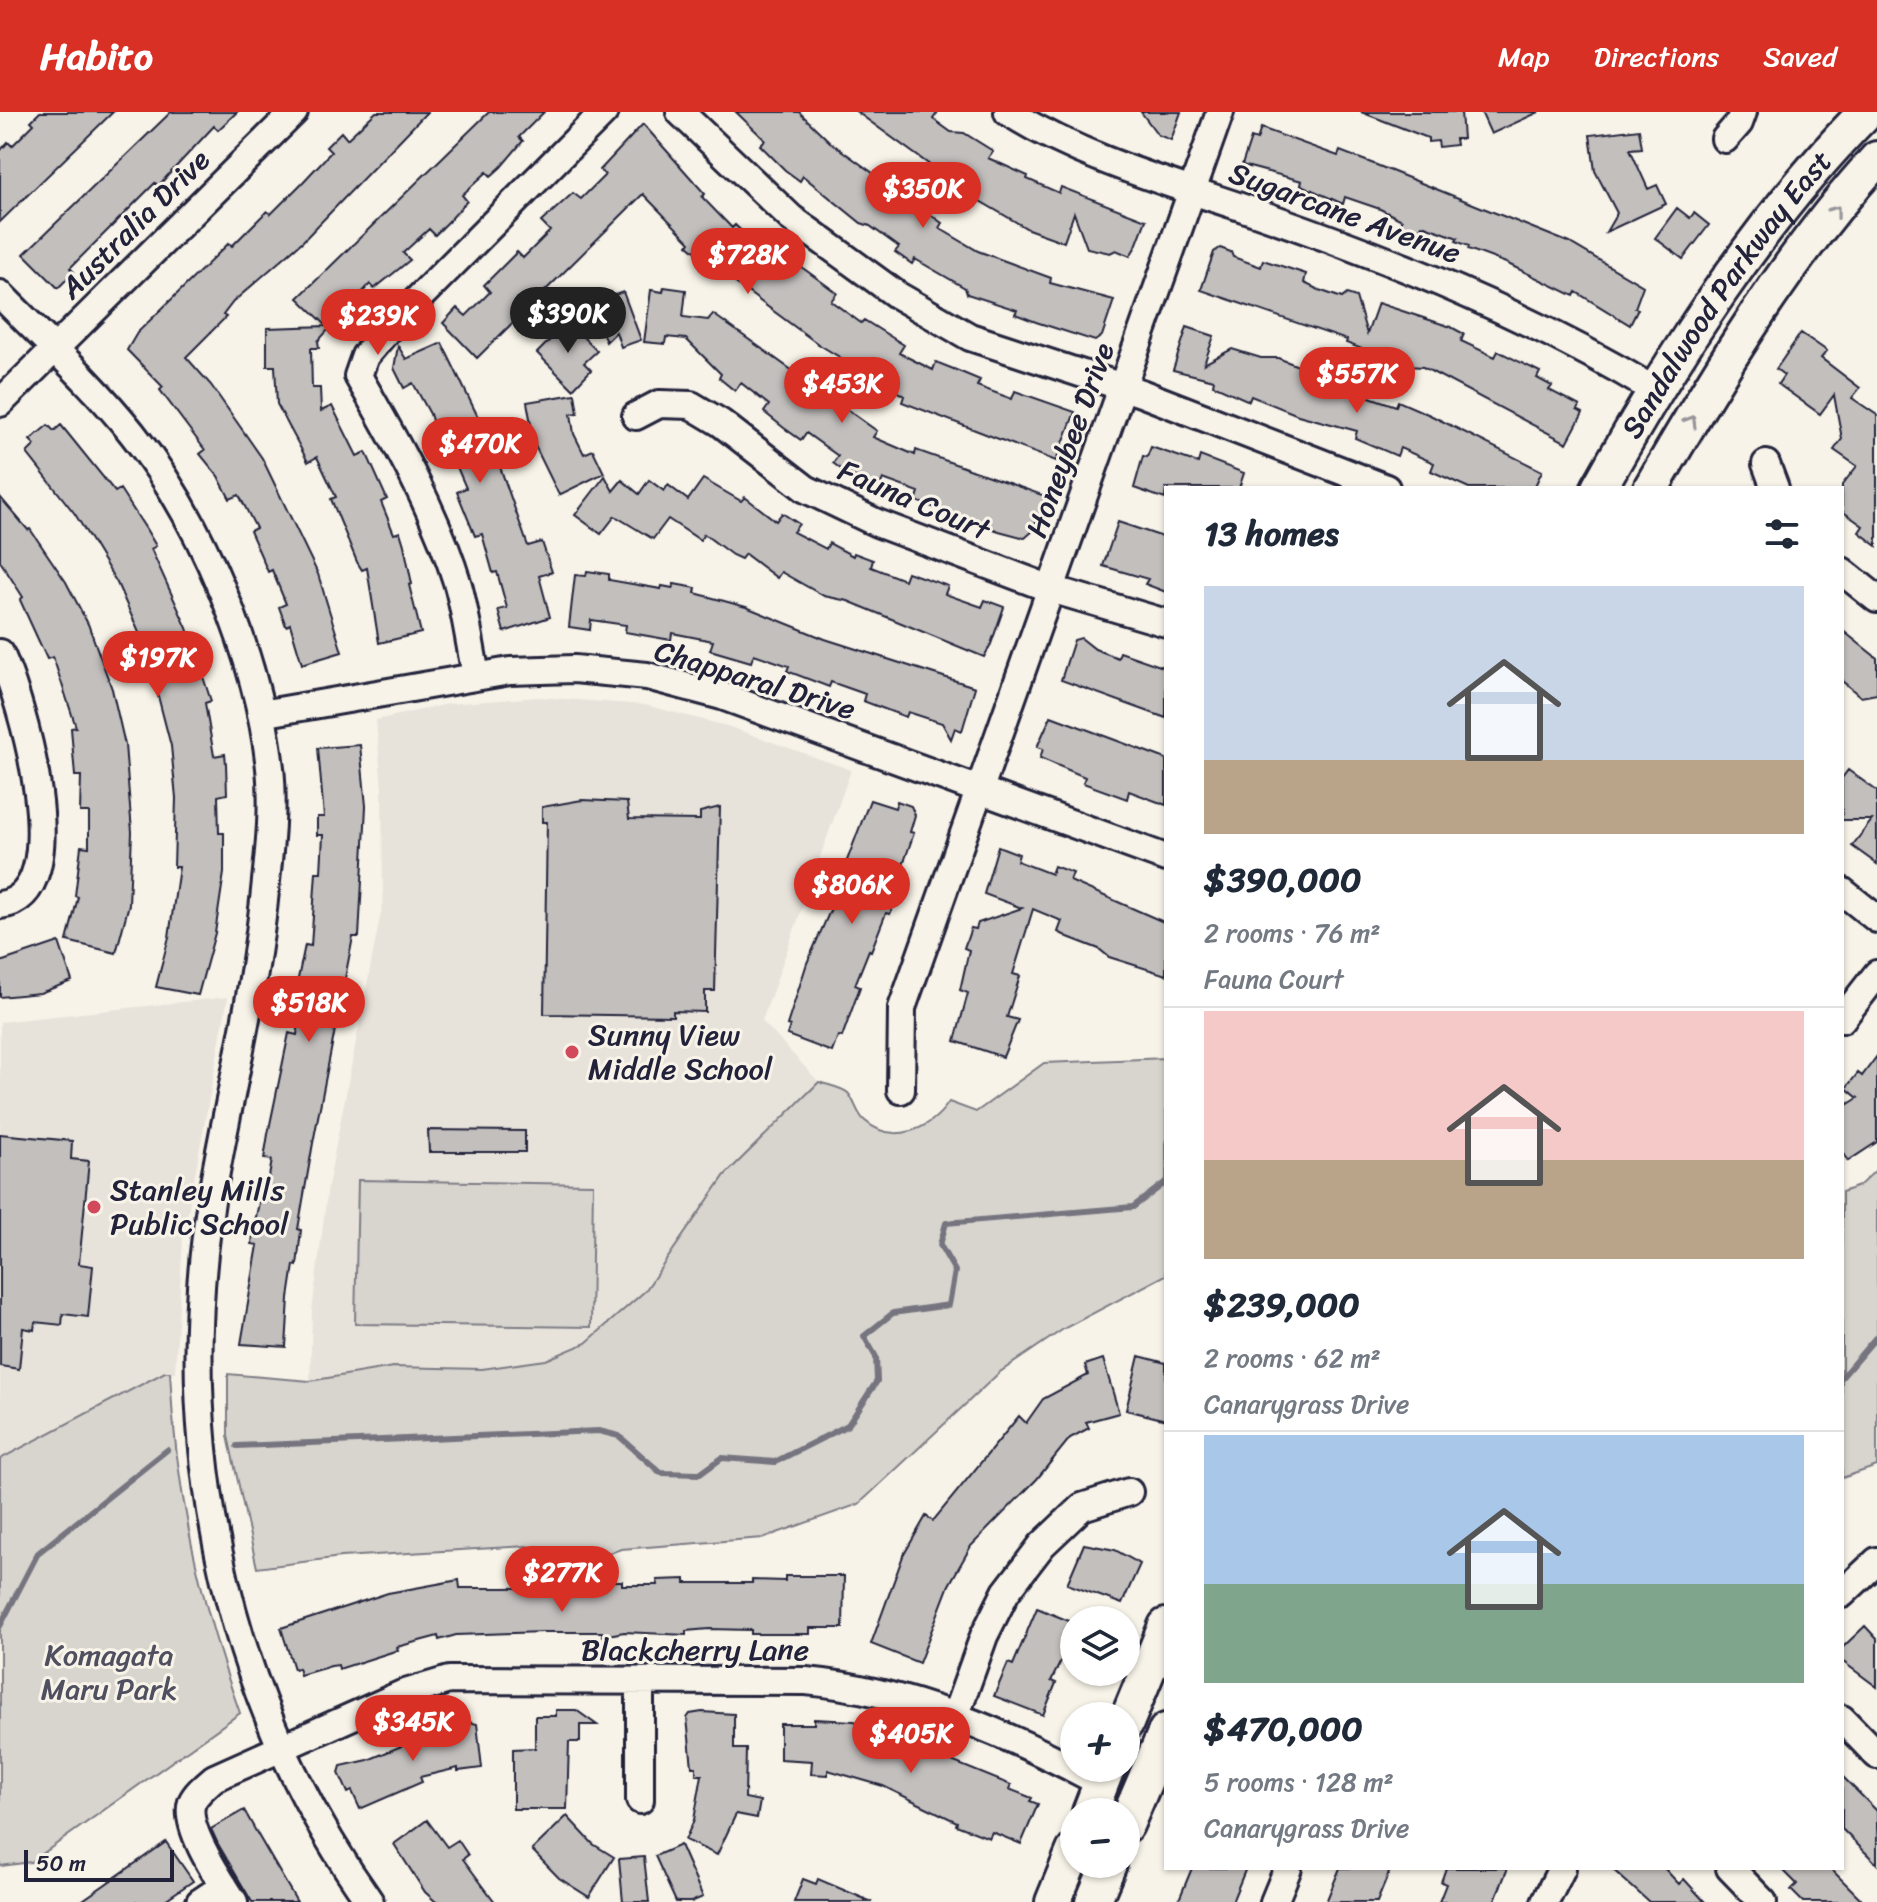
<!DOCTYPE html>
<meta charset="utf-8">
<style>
body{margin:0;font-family:Sriracha,sans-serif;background:#f6f6f7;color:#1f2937;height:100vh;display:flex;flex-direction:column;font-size:30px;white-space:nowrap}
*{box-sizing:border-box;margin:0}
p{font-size:26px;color:#747a83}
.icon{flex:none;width:44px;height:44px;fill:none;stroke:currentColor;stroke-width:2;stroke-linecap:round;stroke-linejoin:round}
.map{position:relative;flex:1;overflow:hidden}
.details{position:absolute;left:1164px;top:374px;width:680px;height:1384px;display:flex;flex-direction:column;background:#fff;border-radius:0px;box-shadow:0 2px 6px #0004}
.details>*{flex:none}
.tools{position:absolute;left:1060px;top:1494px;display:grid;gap:16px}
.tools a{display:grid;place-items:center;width:80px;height:80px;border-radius:50%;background:#fff;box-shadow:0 2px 6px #0004;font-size:40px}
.scale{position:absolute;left:24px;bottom:20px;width:150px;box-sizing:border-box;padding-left:8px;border:4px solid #22223b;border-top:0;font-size:22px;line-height:28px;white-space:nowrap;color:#22223b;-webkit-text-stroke:6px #f7f3e8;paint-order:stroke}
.price{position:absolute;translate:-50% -68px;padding:0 18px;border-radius:28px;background:#d93025;color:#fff;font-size:26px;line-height:52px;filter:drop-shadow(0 2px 4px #0008)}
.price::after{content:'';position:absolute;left:50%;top:48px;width:24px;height:18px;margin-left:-12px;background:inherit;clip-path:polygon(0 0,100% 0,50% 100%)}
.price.current{background:#222;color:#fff}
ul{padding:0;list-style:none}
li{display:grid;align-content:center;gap:16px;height:424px;padding:0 40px}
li+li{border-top:2px solid #e0e1e3}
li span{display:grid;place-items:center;height:248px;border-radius:0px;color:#555}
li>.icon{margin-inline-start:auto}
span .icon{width:144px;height:144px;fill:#fffc;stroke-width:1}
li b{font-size:34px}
h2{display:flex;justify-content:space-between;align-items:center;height:96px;padding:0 40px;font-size:34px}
header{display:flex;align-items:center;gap:48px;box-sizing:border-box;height:112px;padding:0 40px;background:#d93025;color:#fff}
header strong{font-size:38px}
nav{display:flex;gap:44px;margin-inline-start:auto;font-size:28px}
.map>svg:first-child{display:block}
.built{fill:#e7e3db}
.green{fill:#d8d5cf;stroke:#7d7c85;stroke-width:2}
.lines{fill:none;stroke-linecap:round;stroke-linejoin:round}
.stream{stroke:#76747f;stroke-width:6}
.building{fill:#c2bfbd;stroke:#22223b;stroke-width:2}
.minor-casing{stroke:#22223b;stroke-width:32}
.major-casing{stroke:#22223b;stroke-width:40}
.minor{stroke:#f7f3e8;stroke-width:26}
.major{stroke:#f7f3e8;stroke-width:34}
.oneway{stroke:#97959a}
.poi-dot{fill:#d1495b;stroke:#f7f3e8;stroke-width:3}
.labels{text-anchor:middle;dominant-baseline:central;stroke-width:6;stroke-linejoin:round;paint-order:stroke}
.street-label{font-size:30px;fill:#22223b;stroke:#f7f3e8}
.poi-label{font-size:30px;fill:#22223b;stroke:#f7f3e8;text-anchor:start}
.park-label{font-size:30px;fill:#504f60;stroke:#f7f3e8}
</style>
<header>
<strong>Habito</strong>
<nav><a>Map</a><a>Directions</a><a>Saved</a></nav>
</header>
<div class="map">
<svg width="1877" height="1790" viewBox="0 0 1877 1790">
<rect width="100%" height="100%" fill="#f7f3e8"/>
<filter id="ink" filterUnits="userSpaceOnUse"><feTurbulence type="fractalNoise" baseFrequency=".0125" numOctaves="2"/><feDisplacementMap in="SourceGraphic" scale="16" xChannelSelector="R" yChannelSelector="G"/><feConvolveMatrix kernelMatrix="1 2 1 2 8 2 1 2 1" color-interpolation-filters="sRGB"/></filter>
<g filter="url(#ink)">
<!-- built -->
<path class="built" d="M539,585L645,593L727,614L851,658L762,909L819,970L725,1063L645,1179L586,1231L546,1248L482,1257L393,1255L310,1269L312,1199L328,1074L383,790L382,676L376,608L447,592Z
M228,885L183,1127L175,1260H165L0,1347V910Z"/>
<!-- green -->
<path class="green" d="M1166,946V1163L1065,1216L1000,1260L859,1392L763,1426L621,1437L596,1446L581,1438L534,1441L527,1434L341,1445L257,1456L228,1324V1262L310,1269L393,1255L482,1257L546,1248L586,1231L645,1179L725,1063L819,970C827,973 843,976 848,981C855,989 856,1000 864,1008C893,1034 930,1018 949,990L976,1000L1044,951Z
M1877,1057V1354L1842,1366V1080L1859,1074Z
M358,1068L593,1072L591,1215L355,1212Z
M165,1260H170C175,1379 200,1489 240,1601L31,1750L0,1754V1347Z"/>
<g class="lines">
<!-- stream -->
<path class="stream" d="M1842,1265L1877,1224
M237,1334L599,1319L619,1324L661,1361L700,1362L722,1346L775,1350L848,1313L877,1269L876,1245L864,1224L893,1201L949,1193L955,1159L940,1133L946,1111L1133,1095L1166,1070
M0,1514L38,1441L167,1338"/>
</g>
<!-- building -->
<path class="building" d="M40,0H113L0,110V39L8,30L12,34L34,12L31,9Z
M171,0H237L218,18L214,14L158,74L155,71L70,156L74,160L58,176L24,142Z
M376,0H427L303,129L233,190L223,203L226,205L186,245L211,273L262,346L318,462L342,540L302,552L290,512L286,514L279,495L286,492L272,458L268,460L250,419L256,416L239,383L230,387L218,364L200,342L205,338L160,278L163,275L127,238L137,221L229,131L232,134L267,99L271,102L302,71L331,40L326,35L341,20L347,27Z
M489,0H544L519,25L523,29L501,55L491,64L487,60L462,83L467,89L450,108L435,123L429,117L403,141L410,148L374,177L370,172L318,229L319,236H311L312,276H320L321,299L332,294L357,344L366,340L387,387L381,390L394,422L400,420L404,433L412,472L409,473L421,521L379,531L367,456L362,458L357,450L331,387L336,385L317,345L308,350L277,292L275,254H267V216L327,214L298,186Z
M736,0H799L830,30L942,111L939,116L978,139L1051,166L1050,171L1114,188L1102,224L1095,229L1036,210L1015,202L1017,198L967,182L965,176L915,147L912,152L895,140L899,135L870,114L861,111L803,64L800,69L785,58L760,33L765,28Z
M857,0H938L933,7L951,20L964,21L993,39L988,46L1028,64L1027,67L1059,81L1061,75L1146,108L1136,134L1130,144L1116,138L1110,141L1087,136L1074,101L1064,130L1028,117L947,70L949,67Z
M1141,0H1181L1171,28L1158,23Z
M1361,0H1461L1463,27H1455L1456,33L1439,35L1438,29L1428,30V26Z
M1481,0H1539L1491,22Z
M643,12L705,82L702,85L732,116L735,113L749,126L752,121L770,135L766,139L794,161L800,154L837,181L831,189L861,211L864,208L904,233L899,241L933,258L936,250L956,258L980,268L977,274L1012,287L1015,279L1075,300L1056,349L902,290L904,284L818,232L718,158L688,133L690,130L643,82L477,246L443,211L457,196L466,204L490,180L484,173L517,140L523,146L550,119L541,110L573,81L581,87L605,63L600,58Z
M1261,16L1338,44L1340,39L1374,52L1570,131L1643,174L1635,196L1638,197L1630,213L1576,180L1574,184L1506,151L1468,137L1469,134L1456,129L1458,126L1422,113L1417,121L1400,114L1402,108L1380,97L1345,85L1343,92L1301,73L1302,69L1242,53L1251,26L1257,28Z
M1639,17L1642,36L1630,37L1648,77L1657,73L1666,92L1606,120L1617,101L1595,59L1590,23Z
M1677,96L1690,106L1694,101L1709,113L1683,147L1655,126Z
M1220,136L1231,140L1233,145L1261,155L1263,148L1306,162L1304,171L1319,178L1342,186L1347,182L1356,185L1367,222L1378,191L1451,215L1464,222L1461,229L1495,245L1498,239L1540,260L1537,266L1552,274L1549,278L1580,294L1577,298L1583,301L1567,331L1423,255L1407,254L1346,231L1347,228L1201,178L1214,140Z
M664,175L686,178L683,205L708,208L713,202L877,319L873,325L915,343L916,338L1045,384L1033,419L1025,426L999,419L916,389L919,380L883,367L879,376L846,361L833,351L838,344L806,321L801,328L784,316L764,300L769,293L741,271L735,279L719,266L721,262L686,227L666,225L665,232L644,230L651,178L663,180Z
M611,180L612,184L623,180L641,228L621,235L616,220L606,230L590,188Z
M568,210L597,239L584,251L591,258L573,277L537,241Z
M1187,215L1214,224L1204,252L1232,237L1261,246H1278L1354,276L1352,279L1396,294L1398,289L1430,303L1542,359L1534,376H1469L1431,359L1434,351L1400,336L1397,344L1355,326L1357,319L1298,303L1251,284L1249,289L1213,273L1214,268L1173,258Z
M1801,221L1827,239L1821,246L1860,276L1852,286L1877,303V434L1859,420L1863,414L1842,399V373L1857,354L1834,338L1842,327L1834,283L1820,302L1778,272L1784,263L1776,257Z
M442,231L480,309L483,307L528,434L542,430L552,460L539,464L550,505L504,520L498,498L507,496L497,460L493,461L482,422L475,424L457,380L466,376L451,341L443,345L430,302L413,271L404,276L394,256L398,234L406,247Z
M575,282L578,301L571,302L574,322L584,342L593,338L604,361L559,383L535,334L527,290Z
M48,313L54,319L61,313L115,380L120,377L146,417L156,434L151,437L187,516L211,589L205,591L214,644L225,642L226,652L227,682L218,684L219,721H224V761L215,821L198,883L156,875L169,825L179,755H174L176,686L171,634L145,534L117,471L75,402L27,341L35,333L30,328Z
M1151,335L1198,351L1200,344L1244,361L1239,376H1166L1165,387L1134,376L1143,344L1147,345Z
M605,364L613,379L622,368L639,382L649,368L664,379L668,373L688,388L703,367L741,389L745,385L776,409L782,401L799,412L793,420L826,437L829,431L853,444L854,441L873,448L871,455L904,468L907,460L948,474L945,482L982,495L985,488L1004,495L991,532L984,545L848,489L824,484L781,460L777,466L745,442L741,447L732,443L704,422L700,428L668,407L653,427L615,404L601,422L575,403Z
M0,385L28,418L30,417L66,470L88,512L112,577L125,633L132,720L129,792L116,841L67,829L78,785L75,784L81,734L89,735V700H80L81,664H75L71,616L76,615L53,545L47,547L20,488L23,485L0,449Z
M1118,410L1166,426V480L1145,472L1148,467L1103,454Z
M587,459L609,462V468L661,477L662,474L673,476L674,472L696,476L695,481L746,495L825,527L975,575L962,619L955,616L951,627L942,611L908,600L906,605L887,598L863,589L865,582L831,570L829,575L787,559L789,554L754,542L751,550L710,538L713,529L672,521L671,528L625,520L626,513L591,508L590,518L569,515L575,463L586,464Z
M1842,518L1877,546V582L1861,585L1842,569Z
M1081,526L1095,537L1118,546L1120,540L1166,556V606L1061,568L1074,528Z
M1051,604L1166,647V693L1129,679L1127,687L1083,671L1085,665L1040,646L1043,637L1037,635Z
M360,633L366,694L359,825H353L313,1031L298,1117L301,1118L297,1154L294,1153L289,1186L286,1235L241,1232L258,1133L252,1132L254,1114L260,1086L265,1087L272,1048L264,1047L268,1022L289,921L297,923L303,888L294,886L305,833L311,834L316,760H321L323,723H317V705H324L318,636Z
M1848,658L1877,679V752L1852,734L1872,708H1842V666Z
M582,688L627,690L629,707L700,708V700L720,695L715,879H705V900L673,899V904L544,902L547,710H542V695Z
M870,688L895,696L897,689L911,694L915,703L910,720L914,721L893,782L897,783L890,802L886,801L871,839L869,838L855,873L860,875L842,925L838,924L832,940L787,923L790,914L787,913L807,851L847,760L843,759Z
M998,734L1019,742L1017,749L1051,762L1054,754L1073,761L1070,769L1166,811V863L1109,845L1099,837L1068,825L1058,820L1062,809L1033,797L1013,862L1020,864L1007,905L1018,908L1003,945L955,929L968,881L960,878L969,838L964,836L971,816L976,817L978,811L1022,796L984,782Z
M59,830L72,869L40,881L0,885V850Z
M1877,944V1030L1848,1049L1842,1040V996L1858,986L1846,976L1858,961L1862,964Z
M428,1018L525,1019V1040H429Z
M0,1022L72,1029L71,1047L89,1049L79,1152L93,1154L88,1205L63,1202L62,1213L35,1210L34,1218L23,1216L19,1257L0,1254Z
M1139,1244L1166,1251V1308L1126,1298Z
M1103,1247L1119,1301L1086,1310L1089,1316L1070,1326L1037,1367L971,1434L949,1473L919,1551L871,1532L903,1444L926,1404L933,1409L1019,1304L1026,1311L1043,1287L1088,1263L1085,1253Z
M1084,1432L1115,1438L1140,1452L1122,1492L1067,1472Z
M785,1464H844L843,1516H810V1522H751V1518L709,1517L686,1519V1523L624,1520L603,1524L602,1520H543L456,1523L439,1528L438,1524L397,1535L398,1538L339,1557L338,1553L331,1554L300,1563L298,1556L294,1557L281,1516L388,1481L459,1468L460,1476H503L605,1475L604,1469H622V1473H658L657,1468L685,1467V1471H752V1468L785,1469Z
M1037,1496L1074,1511V1523L1051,1569L1056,1571L1043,1603L994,1584L1008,1551L1013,1553Z
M1865,1514L1877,1527V1575L1842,1549V1536Z
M556,1598H576L597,1613H580V1630H569L567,1697H513V1637L535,1636V1604H556Z
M702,1600L734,1602V1637H746L745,1686L760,1689L757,1706L736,1702L717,1743L685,1728L694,1708L702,1663H696V1655H692L687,1606L690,1602Z
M814,1607L854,1609L893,1621L892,1625L1011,1673L1009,1677L1032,1686L1030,1689L1038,1692L1021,1732L992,1720L989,1726L956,1713L957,1710L883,1674L828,1658V1663L811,1662L812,1649L780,1647V1612H814Z
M469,1610L477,1612L482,1656L458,1659V1656L420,1665L422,1670L360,1697L352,1679L348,1681L339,1661L341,1654L368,1648L416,1628L415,1625L450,1616V1613Z
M1842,1664L1877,1699V1752L1842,1717Z
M244,1698L258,1723L297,1790H252L218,1732L211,1717Z
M567,1704L593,1732L614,1745L589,1785L559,1766L532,1738Z
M427,1708L447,1735L458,1728L468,1743L463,1747L495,1790H436L425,1780L394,1732Z
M166,1730L193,1769L162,1790H80Z
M680,1733L703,1785L691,1790H676L655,1744Z
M644,1745L649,1790H623L619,1747Z
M1192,1756H1246L1232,1790H1178Z
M1340,1756H1391L1377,1790H1326Z
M1446,1756H1508L1494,1790H1439L1446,1772L1441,1770Z
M1611,1756H1664L1679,1772L1684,1767L1705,1790H1649Z
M1781,1756H1830L1864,1790H1803L1791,1778L1797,1772Z
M803,1767L816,1772L818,1767L872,1790H794Z"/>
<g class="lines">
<!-- minor casing -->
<g class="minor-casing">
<path id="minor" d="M680,0L791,106L897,183L970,225L1141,281L1386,376
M1008,0C1085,48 1171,71 1255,100C1393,148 1528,202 1654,278
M1725,27L1739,11L1743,0
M0,182C45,228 92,271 132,321C202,408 258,545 270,656C274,692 270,732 266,769C257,867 234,963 216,1060C168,1314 220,1578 370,1790
M0,291L294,0
M636,304L659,292L691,293L721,311L806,377L877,411L1051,477L1166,511
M1766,352L1775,376
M1842,459L1877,487
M0,541C21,586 80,784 0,793
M476,563C470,534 466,502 458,473C436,400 396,330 358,264L365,244L388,217L604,0
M261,602L510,559L574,557L647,564L722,584L1166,746
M1842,779L1877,807
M1842,907L1877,862
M901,978L902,896L1220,0
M1842,1482L1877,1449
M955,1605L984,1524L1006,1480L1042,1433L1082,1395L1129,1380
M1842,1607L1877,1643
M640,1688V1570
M1730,1756L1763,1790
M200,1790L224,1774
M234,1790C220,1768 183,1715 192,1690C196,1681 206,1673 214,1666L402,1582L449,1568L806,1569C908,1578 1011,1623 1101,1671
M1274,1790L1288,1756
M1545,1790L1562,1756"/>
</g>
<!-- major casing -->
<g class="major-casing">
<g id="major">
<path id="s1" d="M1599,376C1674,242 1758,110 1866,0"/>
<path d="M1651,376C1717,262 1788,144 1877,47"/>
<path d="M1126,1611L1166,1514"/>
<path d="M1090,1700L1107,1656"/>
<path d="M1126,1713L1166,1619"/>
<path d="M1053,1790L1074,1739"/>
<path d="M1093,1790L1109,1752"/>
</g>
</g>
<!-- minor -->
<use href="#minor" class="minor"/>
<!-- major -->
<use href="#major" class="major"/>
</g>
<!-- one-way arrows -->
<defs><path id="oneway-chevron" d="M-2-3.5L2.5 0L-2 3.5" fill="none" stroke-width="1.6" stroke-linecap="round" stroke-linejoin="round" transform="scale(2)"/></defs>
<g class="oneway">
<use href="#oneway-chevron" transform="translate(1835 99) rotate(-52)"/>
<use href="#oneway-chevron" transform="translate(1691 309) rotate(-59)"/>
</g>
</g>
<!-- markers -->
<g class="poi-dot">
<circle cx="572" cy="940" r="8"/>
<circle cx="94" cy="1095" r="8"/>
</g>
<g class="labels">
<!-- street labels -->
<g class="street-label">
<text transform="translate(1345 101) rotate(20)">Sugarcane Avenue</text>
<text transform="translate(135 112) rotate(-45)">Australia Drive</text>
<text stroke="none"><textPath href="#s1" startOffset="232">Sandalwood Parkway East</textPath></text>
<text transform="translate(1070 328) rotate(-70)">Honeybee Drive</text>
<text transform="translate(914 388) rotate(23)">Fauna Court</text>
<text transform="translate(755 568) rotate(17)">Chapparal Drive</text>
<text x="695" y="1538">Blackcherry Lane</text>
</g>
<!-- poi labels -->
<g class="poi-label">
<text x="588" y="923">Sunny View<tspan x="588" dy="34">Middle School</tspan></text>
<text x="110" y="1078">Stanley Mills<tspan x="110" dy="34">Public School</tspan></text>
</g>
<!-- park labels -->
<g class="park-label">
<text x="109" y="1543">Komagata<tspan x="109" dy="34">Maru Park</tspan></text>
</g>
</g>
</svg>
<div class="tools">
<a><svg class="icon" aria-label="layers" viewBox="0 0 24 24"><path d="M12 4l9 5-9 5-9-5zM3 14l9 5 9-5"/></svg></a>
<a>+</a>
<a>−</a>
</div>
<div class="scale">50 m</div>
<b class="price" style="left:923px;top:118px">$350K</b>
<b class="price" style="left:748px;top:184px">$728K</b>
<b class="price current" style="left:568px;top:243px">$390K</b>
<b class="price" style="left:378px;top:245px">$239K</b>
<b class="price" style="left:1357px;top:303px">$557K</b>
<b class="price" style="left:842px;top:313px">$453K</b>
<b class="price" style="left:480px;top:373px">$470K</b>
<b class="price" style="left:158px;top:587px">$197K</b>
<b class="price" style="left:852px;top:814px">$806K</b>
<b class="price" style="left:309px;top:932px">$518K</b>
<b class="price" style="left:562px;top:1502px">$277K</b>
<b class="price" style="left:413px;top:1651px">$345K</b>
<b class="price" style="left:911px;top:1663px">$405K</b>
<section class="details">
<h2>13 homes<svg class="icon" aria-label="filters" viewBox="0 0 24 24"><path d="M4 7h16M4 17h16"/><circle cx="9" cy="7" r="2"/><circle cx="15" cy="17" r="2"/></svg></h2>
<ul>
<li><span style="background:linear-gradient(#c9d6e8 70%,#b9a48a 0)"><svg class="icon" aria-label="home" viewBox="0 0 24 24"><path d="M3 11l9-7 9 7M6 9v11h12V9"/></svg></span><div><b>$390,000</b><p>2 rooms · 76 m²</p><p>Fauna Court</p></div></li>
<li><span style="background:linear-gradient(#f6c9c9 60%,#b9a48a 0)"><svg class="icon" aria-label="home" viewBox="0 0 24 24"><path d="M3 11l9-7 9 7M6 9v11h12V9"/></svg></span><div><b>$239,000</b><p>2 rooms · 62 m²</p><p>Canarygrass Drive</p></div></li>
<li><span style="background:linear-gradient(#a9c7e8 60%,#7fa58c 0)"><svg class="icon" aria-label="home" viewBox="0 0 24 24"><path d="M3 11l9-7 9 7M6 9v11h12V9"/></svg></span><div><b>$470,000</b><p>5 rooms · 128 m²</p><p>Canarygrass Drive</p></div></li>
</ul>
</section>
</div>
